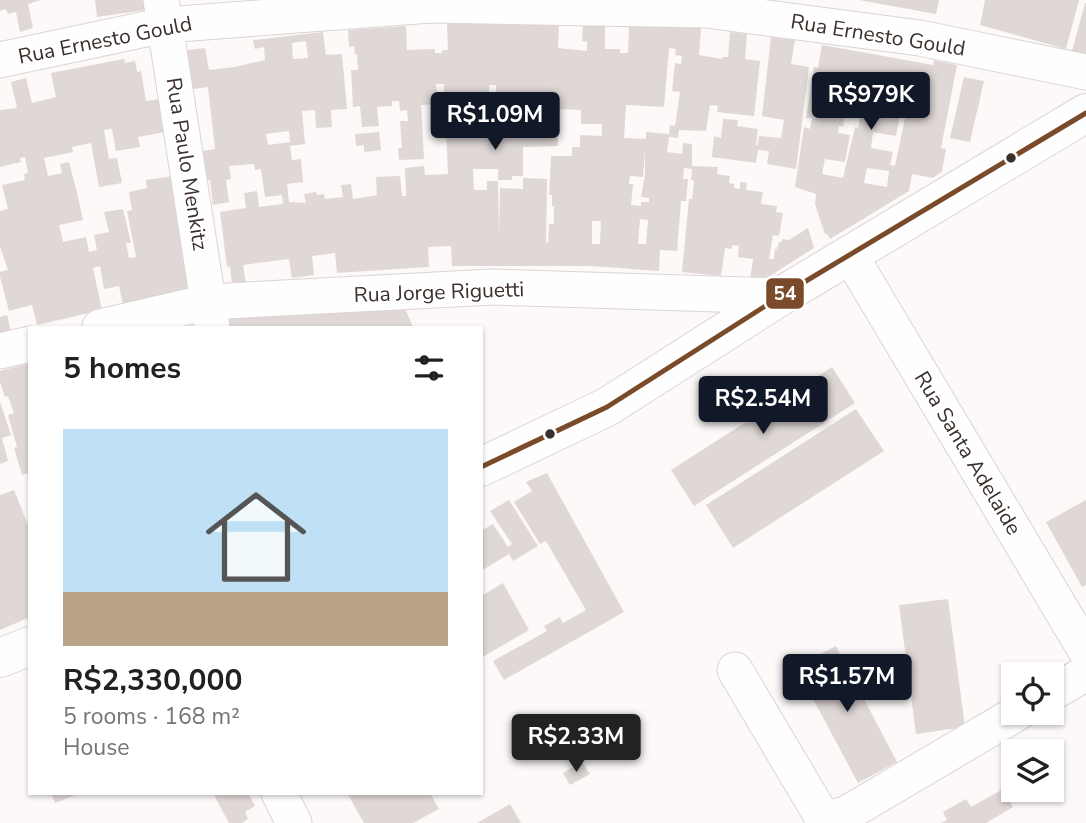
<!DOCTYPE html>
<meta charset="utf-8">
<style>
body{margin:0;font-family:"Nunito Sans",sans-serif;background:#f6f6f6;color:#202124;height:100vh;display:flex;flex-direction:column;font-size:26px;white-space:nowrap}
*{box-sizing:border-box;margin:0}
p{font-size:23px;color:#757577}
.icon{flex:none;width:38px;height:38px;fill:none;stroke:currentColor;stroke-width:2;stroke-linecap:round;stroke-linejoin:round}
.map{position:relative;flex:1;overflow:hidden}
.drawer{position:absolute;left:28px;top:326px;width:455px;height:469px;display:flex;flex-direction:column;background:#fff;border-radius:0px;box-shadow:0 2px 5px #0004}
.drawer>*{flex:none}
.tools{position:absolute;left:1001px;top:662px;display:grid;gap:14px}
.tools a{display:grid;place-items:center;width:63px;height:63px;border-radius:0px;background:#fff;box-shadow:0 2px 5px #0004;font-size:35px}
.price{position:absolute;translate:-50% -60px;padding:0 16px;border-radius:7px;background:#111827;color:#fff;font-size:23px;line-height:46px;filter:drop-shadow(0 2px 4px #0008)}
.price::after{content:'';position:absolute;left:50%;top:42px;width:21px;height:16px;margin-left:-10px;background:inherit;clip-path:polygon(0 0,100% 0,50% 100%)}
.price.active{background:#222;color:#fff}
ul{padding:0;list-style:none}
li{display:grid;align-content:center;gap:14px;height:371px;padding:0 35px}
li span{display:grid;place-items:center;height:217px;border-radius:0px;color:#555}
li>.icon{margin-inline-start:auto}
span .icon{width:126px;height:126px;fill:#fffc;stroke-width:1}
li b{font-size:30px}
h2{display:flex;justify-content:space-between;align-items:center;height:84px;padding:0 35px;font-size:30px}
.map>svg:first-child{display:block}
.building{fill:#dfd8d6;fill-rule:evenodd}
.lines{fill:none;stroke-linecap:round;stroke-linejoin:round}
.minor-casing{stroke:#dbd4d2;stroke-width:37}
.major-casing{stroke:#dbd4d2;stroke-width:40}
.minor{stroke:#fffefe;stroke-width:35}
.major{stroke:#fffefe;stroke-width:38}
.bus-1-casing{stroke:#fff;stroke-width:10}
.bus-1{stroke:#7a4b2a;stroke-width:5}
.bus-dot{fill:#3c302d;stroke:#fff;stroke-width:2.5}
.labels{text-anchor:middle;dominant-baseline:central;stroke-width:5;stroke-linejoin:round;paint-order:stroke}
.street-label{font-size:21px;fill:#3c302d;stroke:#fff}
.line-badge{stroke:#fff;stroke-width:2.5}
.badge-label{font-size:19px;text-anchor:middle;font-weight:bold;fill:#fff}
</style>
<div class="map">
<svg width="1086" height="823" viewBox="0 0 1086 823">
<rect width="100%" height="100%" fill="#fcf9f8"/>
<!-- building -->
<path class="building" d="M0,0H41L28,4L33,28L20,32L16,12L8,14L6,9L0,11Z
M95,0H144L146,10L97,17Z
M859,0H939L936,14Z
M985,0H1079L1066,49L980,25Z
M1085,3H1086V54L1072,51Z
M465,22L559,23L558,48L587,51V42L582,41L583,24L605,25V49H620V53H628L629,26L701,28L699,55L722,59V57H728L730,32L747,34L745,59L760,61L754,116L717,112L718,106L710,105L706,131L679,130L678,138L669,137L667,152L682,154L683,143L692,144V166L718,167L717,174L730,176L729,183L734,184V188L740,189V182L747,183L746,190L763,192L761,204L777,206L776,212L783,213L779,236L773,235L769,259H774L775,249H777L779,242H782V239L789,240L808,228L814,248L762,281L750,280L753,259L738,257L739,246L732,245V249L725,248L721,276L682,272L689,199H692L694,181L691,180L692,169L684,168L683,179H688L686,201H681L677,251L660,250L659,271L591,266H452L451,246L428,247L429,267L337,273L335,253L312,256L314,275L292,278L289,259L243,265L246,284L232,285L230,266L227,267L220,212L246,208L244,193L257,191L259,207L283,204L282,195L265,197L261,169L255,170L254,164L229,166L231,179L226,180L229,202L213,205L210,180L202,181L197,152L215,149L208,87L187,90L181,51L205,48L209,70L234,67L265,60L264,47L255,49L253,40L323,32L326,55L342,54L347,109L331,110L332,127L316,128L315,110L302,111L305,144L290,146L292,160L301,159L303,182L287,184L289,202L306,203L304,194L316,192L317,195L324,194L325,199L343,197L341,185L351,184L353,199L377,195L376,177L400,176L402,196H406L405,168L424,166L425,175L448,174L446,128H450V111H445L444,84H436L438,104L421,105L424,159L399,160L398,148H402L400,121H408L407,110L400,111L399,101H392V106L377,107L379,126L362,127L360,106L353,107L351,70H358L357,54H355L354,46L349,47L348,30L406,26L407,50L435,49V53H442V50H448L447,24ZM306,41L308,58L293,59L292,43ZM669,48L676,49L675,55L682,56L681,64L675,63L672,91L680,92L675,126L670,125L669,134L646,132V139L624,138L626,105L664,107ZM489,85H496V120H490L491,135L483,136L481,92H489ZM535,100V117L558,114V109L581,110V124H602V136L580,135V147H572V156H551L549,195H552V206H554V224H549L548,243H546L547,179L523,178V189L500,188L499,234L498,181H487V190H474L473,169H498V180H512V176H523V147L558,146V130L535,129V137L529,138V101ZM289,131L290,142L268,145L266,134ZM645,150V175L641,197L649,198V202H641V206L631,205L633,184H629L630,176L643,177ZM640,219L648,220L646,244H638ZM592,221H601L600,244H592Z
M771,37L795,40L791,64L809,67L796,169L767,164L769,151L758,150L756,163L712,157L714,136L721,138L723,119L738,120L737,126L758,129L756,145H758L759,136L781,138L784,120L762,116Z
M822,45L933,65L934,60L957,65L941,148L946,149L942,171L933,178L912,174L909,191L830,239L827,234H825L815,204L816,194L795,187L804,127L810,129L812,118H806L814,67L818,68ZM860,76L867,77L858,128L855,127L843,178L822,174L825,159L845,162L850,135L838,133L839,126L843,127L846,111L854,112ZM900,83L912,85L895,166L890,165L893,152L871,148L873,132L896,136L902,103L896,102ZM867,168L889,171L887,187L864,183Z
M124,59L125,63L135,61L137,72L141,71L146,101L160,99L165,132L138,137L140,147L116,151L112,129L104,130L109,159L117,158L122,183L99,187L91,143L72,147L73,152L44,158L48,176L62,173L60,164L69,162L77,193L83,220L59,225L63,242L86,237L89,252L97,250L94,235L109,232L104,212L123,209L131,243H126L129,258L136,257L127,211L132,210L129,192L147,188L146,180L173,176L190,283L185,293L123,305L119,286L104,289L100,266L93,268L102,310L37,325L32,305L9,311L0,277V272L8,270L0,247V211L8,209L2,185L25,180L24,174L28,173L25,157L20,158L21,162L0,167V110L17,108L11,82L26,78L32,103L56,97L51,73Z
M964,77L984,81L970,142L950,138Z
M379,132L381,150L364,152V145L356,146L355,134Z
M403,304L413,327H219L217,317Z
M7,315L11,332L0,335V317Z
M30,363V473L22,475L14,448L17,447L8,415L14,413L8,396L5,397L0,382V371Z
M832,367L855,403L694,506L671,470Z
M0,402L11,435L2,438L8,461L0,464Z
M856,409L884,451L733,548L706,505Z
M547,473L624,612L504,680L493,661L547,631L544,626L560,617L563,623L586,610L546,541L540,544L514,502L532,491L526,482Z
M14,490L30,530V617L0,630V495Z
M509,500L538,546L513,561L509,554L481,571V531L493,524L508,547L512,544L490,511Z
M1086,500V585L1082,587L1046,522Z
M503,583L529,630L481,658V596Z
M948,599L965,727L916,734L899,605Z
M836,646L897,762L858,783L796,667Z
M582,762L590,774L570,785L563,773Z
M1003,789L1013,807L986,823H941L947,820L943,812L966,799L971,807Z
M1015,789H1040L1021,800L1013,792Z
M51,793H80L55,803Z
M213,793H248L255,806L245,812L248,819L242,823H229Z
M347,793H430L439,809L413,823H364Z
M510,804L521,823H477Z"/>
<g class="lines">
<!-- minor casing -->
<g class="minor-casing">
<path id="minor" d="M161,0L212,327
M0,60L165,25L431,5L706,10L920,38L1086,72
M850,255L1086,651
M100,327L208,302L492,287L781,296
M0,351L30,344
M735,670L821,815L833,817L846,814L1019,712
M1052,693L1086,673
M279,793L294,823"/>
</g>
<!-- major casing -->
<g class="major-casing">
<path id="major" d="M481,467L607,407L781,296L1086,113
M0,658L30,646"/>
</g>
<!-- minor -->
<use href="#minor" class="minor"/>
<!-- major -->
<use href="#major" class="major"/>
<!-- bus-1 casing -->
<g class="bus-1-casing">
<path id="bus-1" d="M481,467L607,407L781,296L1086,113"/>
</g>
<!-- bus-1 -->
<use href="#bus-1" class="bus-1"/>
</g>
<!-- markers -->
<g class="bus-dot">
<circle cx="1011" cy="158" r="6"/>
<circle cx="550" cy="434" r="6"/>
</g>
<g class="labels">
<!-- street labels -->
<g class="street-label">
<text transform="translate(878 35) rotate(9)">Rua Ernesto Gould</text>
<text transform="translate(105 40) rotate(-11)">Rua Ernesto Gould</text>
<text transform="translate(187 164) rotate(81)">Rua Paulo Menkitz</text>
<text transform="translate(439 292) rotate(-2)">Rua Jorge Riguetti</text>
<text transform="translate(968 453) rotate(59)">Rua Santa Adelaide</text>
</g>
</g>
<rect class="line-badge" x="765" y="277" width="40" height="33" rx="7" fill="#7a4b2a"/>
<g class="badge-label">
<text x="785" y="300">54</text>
</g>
</svg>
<div class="tools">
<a><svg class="icon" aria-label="locate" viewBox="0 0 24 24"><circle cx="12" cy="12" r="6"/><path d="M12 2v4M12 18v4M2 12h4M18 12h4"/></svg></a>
<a><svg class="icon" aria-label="layers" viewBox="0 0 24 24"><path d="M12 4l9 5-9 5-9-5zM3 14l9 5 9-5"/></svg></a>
</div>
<b class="price" style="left:871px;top:132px">R$979K</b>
<b class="price" style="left:495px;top:152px">R$1.09M</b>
<b class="price" style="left:763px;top:436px">R$2.54M</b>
<b class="price" style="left:847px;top:714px">R$1.57M</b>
<b class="price active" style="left:576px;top:774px">R$2.33M</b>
<section class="drawer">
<h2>5 homes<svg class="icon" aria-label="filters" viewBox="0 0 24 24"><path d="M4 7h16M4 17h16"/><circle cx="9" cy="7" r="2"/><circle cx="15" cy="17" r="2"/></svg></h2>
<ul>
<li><span style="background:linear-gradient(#bfe0f5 75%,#b9a48a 0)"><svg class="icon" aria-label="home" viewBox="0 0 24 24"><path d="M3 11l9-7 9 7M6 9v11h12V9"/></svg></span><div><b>R$2,330,000</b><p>5 rooms · 168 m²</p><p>House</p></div></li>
</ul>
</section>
</div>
